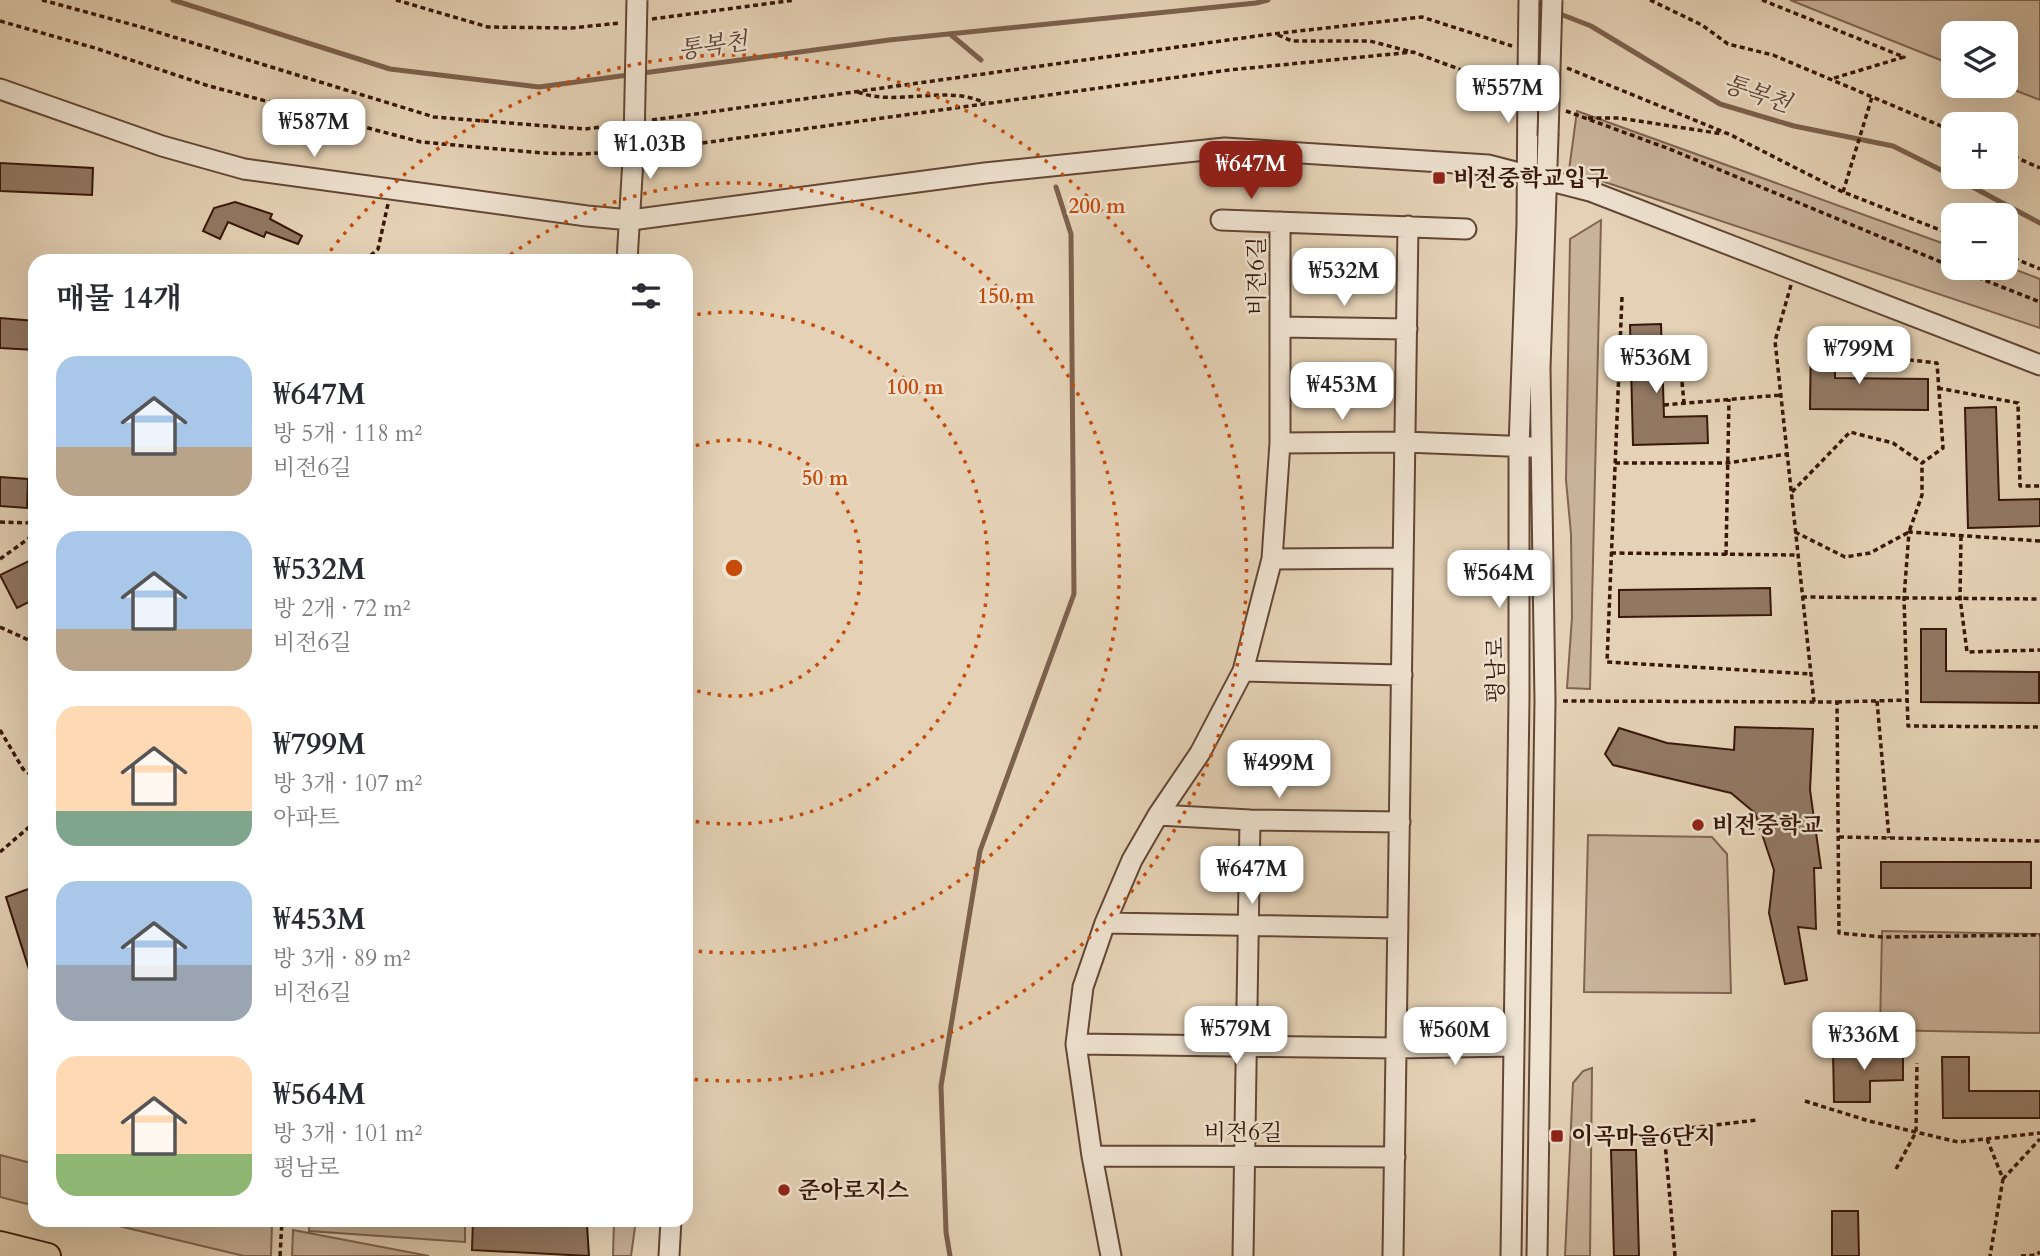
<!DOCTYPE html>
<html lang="ko">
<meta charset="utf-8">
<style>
body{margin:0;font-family:Cardo,"Noto Serif KR",serif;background:#f2f2f3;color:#2b2b33;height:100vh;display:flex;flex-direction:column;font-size:26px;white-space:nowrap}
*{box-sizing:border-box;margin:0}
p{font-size:23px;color:#7c7c81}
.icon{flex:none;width:38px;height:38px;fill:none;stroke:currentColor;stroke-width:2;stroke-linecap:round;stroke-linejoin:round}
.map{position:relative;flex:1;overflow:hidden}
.panel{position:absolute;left:28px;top:254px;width:665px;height:973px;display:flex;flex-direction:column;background:#fff;border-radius:21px;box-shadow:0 7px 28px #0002}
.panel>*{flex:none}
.buttons{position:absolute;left:1941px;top:21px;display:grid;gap:14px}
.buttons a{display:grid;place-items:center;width:77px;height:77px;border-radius:14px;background:#fff;box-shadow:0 7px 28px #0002;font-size:35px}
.price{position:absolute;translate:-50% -60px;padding:0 16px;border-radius:14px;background:#fff;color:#222;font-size:23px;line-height:46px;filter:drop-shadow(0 2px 4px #0008)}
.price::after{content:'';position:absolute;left:50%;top:42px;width:21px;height:16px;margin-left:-10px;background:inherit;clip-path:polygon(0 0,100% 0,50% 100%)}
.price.on{background:#8f2418;color:#fff}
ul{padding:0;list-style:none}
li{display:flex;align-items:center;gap:21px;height:175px;padding:0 28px}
li span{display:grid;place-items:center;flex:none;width:196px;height:140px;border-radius:21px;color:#555}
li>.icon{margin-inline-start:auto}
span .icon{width:84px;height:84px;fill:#fffc;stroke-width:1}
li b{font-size:30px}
h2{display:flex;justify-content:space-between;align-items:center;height:84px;padding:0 28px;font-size:30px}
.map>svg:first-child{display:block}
.green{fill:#c8b299;stroke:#806451;stroke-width:2}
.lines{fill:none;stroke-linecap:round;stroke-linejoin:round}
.stream{stroke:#7c614d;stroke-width:5}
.building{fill:#927863;stroke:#381709;stroke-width:2}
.minor-casing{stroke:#634634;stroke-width:23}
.major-casing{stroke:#381709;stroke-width:28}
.path{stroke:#381709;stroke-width:3.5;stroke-dasharray:5 3.5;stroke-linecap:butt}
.minor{stroke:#eee2d0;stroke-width:19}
.major{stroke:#e5d2b6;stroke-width:24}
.minor-bridge-casing{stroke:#634634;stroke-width:23;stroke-linecap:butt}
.minor-bridge{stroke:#eee2d0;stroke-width:19}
.ring{fill:none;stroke:#c54c0b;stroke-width:3.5;stroke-dasharray:3.5 7}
.poi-dot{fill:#8f2418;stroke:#eee2d0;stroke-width:2.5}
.labels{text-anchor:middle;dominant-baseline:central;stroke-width:5;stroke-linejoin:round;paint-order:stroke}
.poi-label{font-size:23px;font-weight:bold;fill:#381709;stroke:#eee2d0;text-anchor:start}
.street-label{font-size:23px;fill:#381709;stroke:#eee2d0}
.water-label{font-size:24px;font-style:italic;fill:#604231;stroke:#eee2d0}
.centre{fill:#c54c0b;stroke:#eee2d0;stroke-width:3.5}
.ring-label{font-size:21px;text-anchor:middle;font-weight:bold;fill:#c54c0b;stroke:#eee2d0;stroke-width:5;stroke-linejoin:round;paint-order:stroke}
</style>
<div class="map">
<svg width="2040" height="1256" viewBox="0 0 2040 1256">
<rect width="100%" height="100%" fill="#e5d2b6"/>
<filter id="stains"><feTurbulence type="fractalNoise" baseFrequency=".00286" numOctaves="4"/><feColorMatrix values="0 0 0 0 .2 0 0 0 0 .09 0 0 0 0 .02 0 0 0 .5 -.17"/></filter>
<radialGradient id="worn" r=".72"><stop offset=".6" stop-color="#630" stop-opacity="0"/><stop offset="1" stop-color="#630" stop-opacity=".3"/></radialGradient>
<!-- green -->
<path class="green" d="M1790,0H2040V100L2004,86L2006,33H1953V65Z
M1577,111L1953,247V268L2006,266L2040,279V328L1569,170Z
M1601,220L1590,689L1567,688L1572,617L1571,534L1566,480L1570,239Z
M1588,835L1712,837L1727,854L1731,993L1584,992Z
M1882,931L2040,934V1033L1880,1030Z
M1592,1068L1590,1256H1565L1573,1083L1583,1071Z
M0,1155L35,1164V1206L0,1197Z
M94,1220H259L272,1223L271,1256H244Z
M310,1220H465V1242L309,1231Z
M614,1220H636L631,1256H613Z
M293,1230L429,1256H292Z"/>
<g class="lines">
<!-- stream -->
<path class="stream" d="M173,0L390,69L539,87L889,40L1256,3L1268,0
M1555,12L1591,26L1720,104L1794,126L1893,146L1953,176
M950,34L981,60
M1954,177L2040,223
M950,1256L946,1232L941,1086L980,851L1074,594L1071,234L1056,187"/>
</g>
<!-- building -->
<path class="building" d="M0,163L93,168L92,195L0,191Z
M235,202L272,214L270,219L302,236L298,244L266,232L264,237L228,222L220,239L203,231L214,208Z
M0,318L35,321V350L0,348Z
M1661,324L1664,417L1707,416L1708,443L1633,445L1630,325Z
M1811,335H1835V378L1928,379V410L1810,409Z
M1996,407L1999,500L2040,499V526L1968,528L1965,408Z
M0,477L28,479L27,508L0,506Z
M35,558V599L17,608L0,575Z
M1770,588L1771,615L1619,617V590Z
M1921,629H1946V671L2039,672V703L1921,702Z
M1735,727L1813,729L1810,790L1821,868H1814L1816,929L1798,927L1807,980L1785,984L1769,913L1774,870L1755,813L1731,793L1613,765L1605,754L1619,728L1667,743L1734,750Z
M1881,862H2031V888H1881Z
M31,888L35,904V979H32L6,897Z
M1885,1047H1903V1080L1870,1081V1102H1834L1833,1051H1885Z
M1942,1057H1969V1091H2040V1118H1943Z
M1611,1150H1636L1639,1256H1614Z
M1832,1211H1858L1859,1256H1832Z
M473,1220H534V1226L587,1225L589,1256L472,1250Z"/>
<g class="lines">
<!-- minor casing -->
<g class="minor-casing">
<path id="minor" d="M0,89L162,146L244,169L587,216L631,220L985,173L1225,148L1488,165L1590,191L2040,365
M1221,220L1466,229
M627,261L634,142
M1280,327L1407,329
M1280,443L1405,442L1531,447
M1272,559L1403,558
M1243,671L1402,675
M1158,815L1250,820L1400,822
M1105,923L1398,928
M1076,1044L1396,1048L1513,1046
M1092,1156L1395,1157
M669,1256L671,1220
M1111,1256L1092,1156L1076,1044L1083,987L1105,923L1132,860L1158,815L1200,753L1243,671L1272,559L1280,443V222
M1243,1256L1250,820
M1393,1256L1408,226
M1511,1256L1519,699V447L1527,224L1528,75
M1537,1256L1545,701L1540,368L1548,136"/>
</g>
<!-- major casing -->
<g class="major-casing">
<path id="major" d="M0,1244L48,1256"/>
</g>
<!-- path -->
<path class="path" d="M42,0L141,27L434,117L585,129L617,125
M396,0L488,27L572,28L620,23
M1650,0L1702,25L1728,44L1773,55L1953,131
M1762,0L1904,57L1831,79
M652,19L795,0
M0,21L95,48L209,86L421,142L542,153L581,154L616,152
M1278,35L1292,41H1370L1408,51
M1567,68L1731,135L1843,192L1953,235
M858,92C896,107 946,84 985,103
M1566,111L1672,150L1953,267
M1588,118H1619L1723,134
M652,120L1264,35L1422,17L1512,46
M652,150L1229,70L1413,52L1510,88
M2006,153L2040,168
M1843,192L1872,97
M2006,255L2040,269
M364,261L378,249L388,204
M1954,268L2040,302
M1791,285L1775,341L1814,702
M1622,297L1607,662L1810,674
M1682,382L1684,403
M1938,388L2018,403L2020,486H2040
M1664,405L1781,395
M1615,463H1727L1787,454
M1792,492L1850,432L1893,443L1922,463L1943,448L1937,363L1874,356
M0,522L35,523
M1795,532L1845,557L1870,553L1909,532L1922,495V463
M1961,536L1960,598L1967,652L2040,650
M2040,541L1909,532L1904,598L1908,726L2040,727
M1611,553L1797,555
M1726,555L1729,399
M0,559L35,534
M1802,597L2040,599
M0,627L35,643
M1563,701L1837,702L1839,933L1882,937L2040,935
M1877,701L1889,838
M1837,702L1907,700
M0,730L23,769L35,778
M1839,837L2040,841
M0,852L35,822
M1805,1101L1869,1121L1958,1142L2040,1133
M1987,1139L2003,1179L1990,1256
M1896,1169L1916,1132L1917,1063
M2003,1179L2040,1139
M280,1256L282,1220
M1675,1256L1664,1131L1757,1120
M2021,1256L2036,1255L2040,1252"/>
<!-- minor -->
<use href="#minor" class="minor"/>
<!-- major -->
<use href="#major" class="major"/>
<!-- minor-bridge casing -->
<g class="minor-bridge-casing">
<path id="minor-bridge" d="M1528,75L1529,0
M1548,136L1552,0
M634,142L637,0"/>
</g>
<!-- minor-bridge -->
<use href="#minor-bridge" class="minor-bridge"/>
</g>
<!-- distance rings -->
<g class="ring">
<path d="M686 449A128 128 0 1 1 686 687"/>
<path d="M687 316A256 256 0 1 1 687 820"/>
<path d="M502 261A385 385 0 1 1 687 950"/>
<path d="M324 259A513 513 0 1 1 689 1079"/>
</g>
<!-- markers -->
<g class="poi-dot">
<rect x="1432" y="171" width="14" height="14" rx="3.5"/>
<circle cx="1698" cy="825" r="7"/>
<rect x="1550" y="1129" width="14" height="14" rx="3.5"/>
<circle cx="784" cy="1190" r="7"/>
</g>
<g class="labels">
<!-- poi labels -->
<g class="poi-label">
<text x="1453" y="178">비전중학교입구</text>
<text x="1712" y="825">비전중학교</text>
<text x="1571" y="1136">이곡마을6단지</text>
<text x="798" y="1190">준아로지스</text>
</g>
<!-- street labels -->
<g class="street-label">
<text transform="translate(1256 276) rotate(-90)">비전6길</text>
<text transform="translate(1495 670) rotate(-90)">평남로</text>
<text x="1243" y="1132">비전6길</text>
</g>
<!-- water labels -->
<g class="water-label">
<text transform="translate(713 46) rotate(-8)">통복천</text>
<text transform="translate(1757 94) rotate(19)">통복천</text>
</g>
</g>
<circle cx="734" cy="568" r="10" class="centre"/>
<g class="ring-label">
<text x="1097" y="213">200 m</text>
<text x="1006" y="303">150 m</text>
<text x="915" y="394">100 m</text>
<text x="825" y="485">50 m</text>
</g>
<rect width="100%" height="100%" filter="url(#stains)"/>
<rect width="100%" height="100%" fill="url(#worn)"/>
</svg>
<div class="buttons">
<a><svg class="icon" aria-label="layers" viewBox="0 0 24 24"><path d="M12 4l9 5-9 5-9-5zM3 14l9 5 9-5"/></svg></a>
<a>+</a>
<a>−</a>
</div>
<b class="price" style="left:1508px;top:125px">₩557M</b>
<b class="price" style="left:314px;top:159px">₩587M</b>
<b class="price" style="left:650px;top:181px">₩1.03B</b>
<b class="price on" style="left:1251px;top:201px">₩647M</b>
<b class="price" style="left:1344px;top:308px">₩532M</b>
<b class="price" style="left:1859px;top:386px">₩799M</b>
<b class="price" style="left:1656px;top:395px">₩536M</b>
<b class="price" style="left:1342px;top:422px">₩453M</b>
<b class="price" style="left:1499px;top:610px">₩564M</b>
<b class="price" style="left:1279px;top:800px">₩499M</b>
<b class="price" style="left:1252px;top:906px">₩647M</b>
<b class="price" style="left:1236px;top:1066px">₩579M</b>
<b class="price" style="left:1455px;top:1067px">₩560M</b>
<b class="price" style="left:1864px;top:1072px">₩336M</b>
<section class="panel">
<h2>매물 14개<svg class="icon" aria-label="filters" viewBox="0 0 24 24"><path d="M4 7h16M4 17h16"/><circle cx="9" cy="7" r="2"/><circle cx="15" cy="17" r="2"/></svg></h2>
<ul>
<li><span style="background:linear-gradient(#a9c7e8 65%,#b9a48a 0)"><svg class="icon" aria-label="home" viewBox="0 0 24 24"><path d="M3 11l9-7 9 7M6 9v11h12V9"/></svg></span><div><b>₩647M</b><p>방 5개 · 118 m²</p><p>비전6길</p></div></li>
<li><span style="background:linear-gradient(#a9c7e8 70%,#b9a48a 0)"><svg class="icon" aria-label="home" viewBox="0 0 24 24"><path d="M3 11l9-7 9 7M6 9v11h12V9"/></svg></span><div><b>₩532M</b><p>방 2개 · 72 m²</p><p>비전6길</p></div></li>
<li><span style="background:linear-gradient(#ffd9b3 75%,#7fa58c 0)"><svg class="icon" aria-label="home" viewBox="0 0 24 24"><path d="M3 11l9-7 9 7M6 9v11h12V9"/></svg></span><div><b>₩799M</b><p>방 3개 · 107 m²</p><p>아파트</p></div></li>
<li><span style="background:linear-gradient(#a9c7e8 60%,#9aa5b1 0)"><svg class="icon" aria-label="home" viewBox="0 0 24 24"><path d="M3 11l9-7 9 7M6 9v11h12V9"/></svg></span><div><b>₩453M</b><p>방 3개 · 89 m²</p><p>비전6길</p></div></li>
<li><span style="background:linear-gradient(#ffd9b3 70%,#8fb573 0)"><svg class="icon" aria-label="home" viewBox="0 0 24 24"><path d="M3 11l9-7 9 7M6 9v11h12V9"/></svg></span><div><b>₩564M</b><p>방 3개 · 101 m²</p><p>평남로</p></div></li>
</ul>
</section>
</div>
